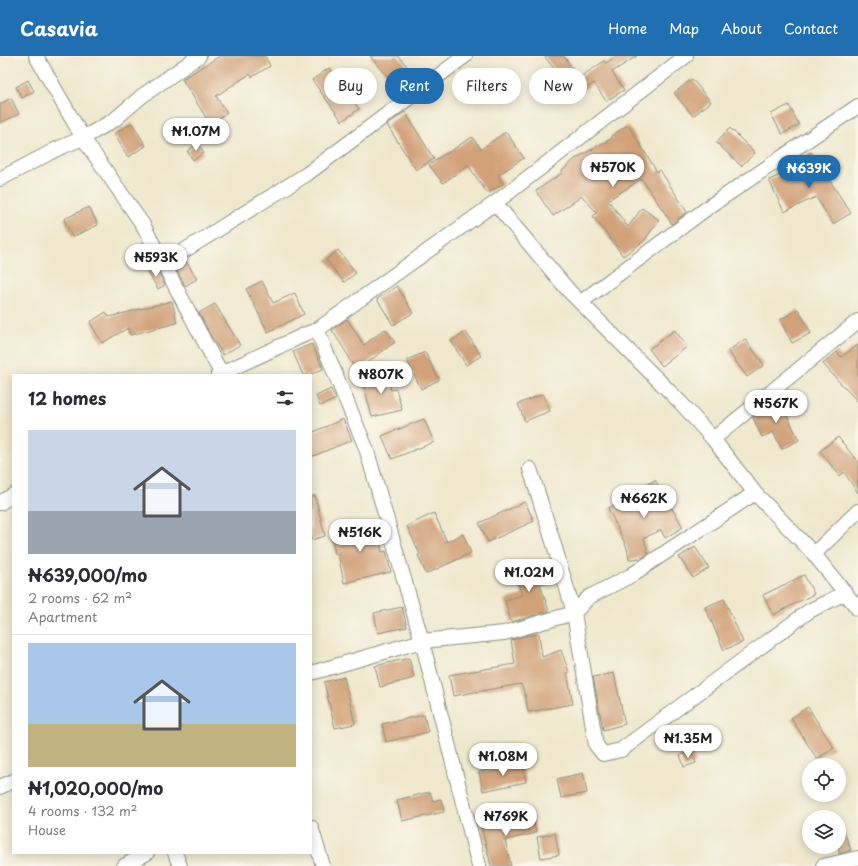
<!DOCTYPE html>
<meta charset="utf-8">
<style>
body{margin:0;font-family:"Playpen Sans",sans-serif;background:#f7f7f7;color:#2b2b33;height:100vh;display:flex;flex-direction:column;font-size:15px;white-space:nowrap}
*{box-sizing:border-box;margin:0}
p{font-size:13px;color:#7c7c81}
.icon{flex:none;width:22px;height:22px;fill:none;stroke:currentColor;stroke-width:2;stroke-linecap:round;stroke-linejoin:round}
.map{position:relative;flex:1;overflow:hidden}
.details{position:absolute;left:12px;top:318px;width:300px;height:480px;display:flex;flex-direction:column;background:#fff;border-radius:0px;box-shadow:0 2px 10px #0003}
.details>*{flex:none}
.hud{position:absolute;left:324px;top:12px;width:380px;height:36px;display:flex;gap:8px}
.fabs{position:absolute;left:802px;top:702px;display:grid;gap:8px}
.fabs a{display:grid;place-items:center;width:44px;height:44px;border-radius:50%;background:#fff;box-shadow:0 2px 10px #0003;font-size:20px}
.price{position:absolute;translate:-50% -34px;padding:0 9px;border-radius:14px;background:#fff;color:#222;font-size:13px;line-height:26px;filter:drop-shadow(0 1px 2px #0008)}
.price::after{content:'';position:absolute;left:50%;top:24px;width:12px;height:9px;margin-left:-6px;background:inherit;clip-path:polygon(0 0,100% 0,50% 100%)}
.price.on{background:#1f6fb2;color:#fff}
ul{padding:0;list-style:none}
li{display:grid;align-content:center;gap:8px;height:212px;padding:0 16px}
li+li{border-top:1px solid #e1e1e2}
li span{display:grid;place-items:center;height:124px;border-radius:0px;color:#555}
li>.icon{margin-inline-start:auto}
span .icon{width:72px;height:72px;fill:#fffc;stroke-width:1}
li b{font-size:17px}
h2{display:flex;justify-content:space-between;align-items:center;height:48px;padding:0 16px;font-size:17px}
.chip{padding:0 14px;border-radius:18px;background:#fff;box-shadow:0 2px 10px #0003;font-size:14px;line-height:36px}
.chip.on{background:#1f6fb2;color:#fff}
header{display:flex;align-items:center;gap:24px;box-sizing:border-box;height:56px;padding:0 20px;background:#1f6fb2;color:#fff}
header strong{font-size:19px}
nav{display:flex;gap:22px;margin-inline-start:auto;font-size:14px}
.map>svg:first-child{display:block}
.building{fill:#d1a178}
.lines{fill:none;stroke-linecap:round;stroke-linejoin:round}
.minor-casing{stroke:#879280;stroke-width:16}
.minor{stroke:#fff;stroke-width:14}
</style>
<header>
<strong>Casavia</strong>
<nav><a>Home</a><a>Map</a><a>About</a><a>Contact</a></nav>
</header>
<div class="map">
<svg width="858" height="810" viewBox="0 0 858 810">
<rect width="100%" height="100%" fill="#fbf7ec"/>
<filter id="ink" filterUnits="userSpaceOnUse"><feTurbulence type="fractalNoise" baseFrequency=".025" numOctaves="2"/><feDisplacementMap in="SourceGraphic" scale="8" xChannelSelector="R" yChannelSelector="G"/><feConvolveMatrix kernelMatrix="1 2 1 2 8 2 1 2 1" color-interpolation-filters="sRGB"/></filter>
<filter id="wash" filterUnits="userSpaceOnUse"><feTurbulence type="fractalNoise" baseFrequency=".012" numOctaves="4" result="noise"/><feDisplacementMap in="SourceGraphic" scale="16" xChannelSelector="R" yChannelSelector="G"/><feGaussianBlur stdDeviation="0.9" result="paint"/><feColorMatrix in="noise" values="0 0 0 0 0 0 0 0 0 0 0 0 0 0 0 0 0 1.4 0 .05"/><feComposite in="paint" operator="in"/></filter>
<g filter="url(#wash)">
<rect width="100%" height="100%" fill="#efe8cd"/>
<g id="blocks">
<!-- building -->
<path class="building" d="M220,0H265L270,10L252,21L250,18L216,40L227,57L210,68L182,23Z
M370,0H398L407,10L391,24Z
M544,0H564L579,22L604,5L606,7L617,0H637L612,16L624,34L606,45L594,27L572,42L554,16L556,15Z
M329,12L359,53L342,65L312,24Z
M692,23L711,46L693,60L674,37Z
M28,24L34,35L22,42L16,31Z
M11,42L19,58L0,67V48Z
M789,49L799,69L782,78L771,58Z
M405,56L434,103L416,114L387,69Z
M132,67L146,90L128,101L114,78Z
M628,69L657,116L660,114L687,156L672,168L642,123L608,144L628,171L642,152L659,164L644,185L623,200L593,160L597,157L582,140L553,160L536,135L562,117L561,116L575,103L612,82L611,80Z
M730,72L755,97L741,110L716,86Z
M506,76L524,102L498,119L503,128L487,137L468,109L443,127L429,109L446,97V98L472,81L481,93Z
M198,88L204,97L193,104L187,95Z
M811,96L851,157L833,168L816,141L784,156L769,124L797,111L794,107Z
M89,151L98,169L72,181L64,163Z
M338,194L356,217L344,226L326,204Z
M185,204L197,223L185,230L173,207Z
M155,210L165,229L158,233L147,215Z
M262,225L273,247L295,237L304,258L268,276L246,233Z
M397,230L413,257L393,269L377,243Z
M172,245L177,267L130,279L128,272L102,287L90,266L106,256L109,261Z
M215,248L240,289L223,299L208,275L199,257Z
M798,253L811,277L792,287L780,264Z
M347,263L364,289L385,273L395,286L357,314L348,302L349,301L332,274Z
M675,274L687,291L662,310L649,293Z
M466,276L481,300L466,309L451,285Z
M745,283L764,309L747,321L728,295Z
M312,288L323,313L309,319H303L293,296Z
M858,289V346L823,308L837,296L841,301Z
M425,296L439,324L421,333L407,304Z
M387,315L391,334L396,333L402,354L372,361L362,322Z
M331,333L336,343L320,350L316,340Z
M543,338L550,355L525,365L518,348Z
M779,343L799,384L782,393L773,376L762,381L753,362L771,346Z
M343,363L352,384L311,401V377Z
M424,363L434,386L392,403L382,380Z
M838,381L858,406V437L844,416L840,420L820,395Z
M655,424L683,471L665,482L661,474L644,482L648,498L643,501L629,504L627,492L608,452L639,438L637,434Z
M311,440H315L325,480L311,484Z
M525,446L534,465L488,486L479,467Z
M434,457L447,486L463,478L471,497L426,518L418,499L420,498L407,470Z
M377,468L382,496L386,495L391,516L344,527L338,498H335L331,476Z
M695,491L709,512L693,522L679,501Z
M544,506L549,525L540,528L549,555L511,566L505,544L522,539L514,516Z
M804,519L814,538L773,559L763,539Z
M724,543L743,586L724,594L705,551Z
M402,551L407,571L378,577L374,557Z
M539,578L542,601L561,594L569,616L567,617L573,648L528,656L525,639L521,628L453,640L449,619L515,608L511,584L524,580Z
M409,602L414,622L380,631L375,610Z
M614,617L625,668L603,674L593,621Z
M344,621L355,668L335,672L324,626Z
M808,651L834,692L817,703L791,662Z
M424,659L428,676L386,686L382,668Z
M692,695L696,707L684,711L680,699Z
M522,706L526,726L483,735L479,716Z
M583,717L587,737L561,742L557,723Z
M430,736L433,745L441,743L444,756L402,765L397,744Z
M532,757L536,777L505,784L511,810H491L481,769Z
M839,766H840L851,794L839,798Z
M555,777L559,799L541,802L537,781Z"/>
</g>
</g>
<g filter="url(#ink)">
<use href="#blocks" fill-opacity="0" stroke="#879280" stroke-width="1"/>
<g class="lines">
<!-- minor casing -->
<g class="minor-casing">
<path id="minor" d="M36,0L83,82L143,169L221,317
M0,123L57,93L83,82L114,64L142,40L199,0
M495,147L569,235L681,347L713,383L755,437L814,498L858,553
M160,201L182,196L307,118L465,0
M581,246L710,150L858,50
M317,274L366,392L422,585L479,810
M218,319L306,278L317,274L495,147L686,0
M713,383L858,265
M530,413L552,482L574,557L596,689L603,698L621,694L809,555L845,537
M0,447L13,439
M814,498L858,455
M311,617L422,585L504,577L574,557L589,541L630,520L755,437
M0,731L13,725
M311,771L323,810
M175,797L180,810
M124,810L147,797
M823,810L858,802"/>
</g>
<!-- minor -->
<use href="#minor" class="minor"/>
</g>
</g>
</svg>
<div class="fabs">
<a><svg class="icon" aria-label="locate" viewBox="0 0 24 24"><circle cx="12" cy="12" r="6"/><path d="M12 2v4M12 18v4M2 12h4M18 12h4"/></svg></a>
<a><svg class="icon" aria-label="layers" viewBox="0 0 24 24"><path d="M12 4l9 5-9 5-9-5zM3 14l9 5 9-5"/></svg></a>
</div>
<b class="price" style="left:196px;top:96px">₦1.07M</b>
<b class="price" style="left:613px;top:132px">₦570K</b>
<b class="price on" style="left:809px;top:133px">₦639K</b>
<b class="price" style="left:156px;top:222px">₦593K</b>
<b class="price" style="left:381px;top:339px">₦807K</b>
<b class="price" style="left:776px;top:368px">₦567K</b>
<b class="price" style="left:644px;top:463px">₦662K</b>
<b class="price" style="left:360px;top:497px">₦516K</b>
<b class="price" style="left:529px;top:537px">₦1.02M</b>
<b class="price" style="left:688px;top:703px">₦1.35M</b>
<b class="price" style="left:503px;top:721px">₦1.08M</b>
<b class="price" style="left:506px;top:781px">₦769K</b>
<div class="hud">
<a class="chip">Buy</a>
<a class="chip on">Rent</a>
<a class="chip">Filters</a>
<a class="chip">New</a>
</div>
<section class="details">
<h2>12 homes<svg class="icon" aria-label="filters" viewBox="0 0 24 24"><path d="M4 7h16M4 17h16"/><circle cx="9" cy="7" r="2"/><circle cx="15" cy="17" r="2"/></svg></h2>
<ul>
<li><span style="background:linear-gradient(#c9d6e8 65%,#9aa5b1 0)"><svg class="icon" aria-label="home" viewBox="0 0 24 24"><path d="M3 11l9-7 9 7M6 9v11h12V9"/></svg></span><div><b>₦639,000/mo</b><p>2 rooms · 62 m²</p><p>Apartment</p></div></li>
<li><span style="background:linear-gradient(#a9c7e8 65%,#c2b280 0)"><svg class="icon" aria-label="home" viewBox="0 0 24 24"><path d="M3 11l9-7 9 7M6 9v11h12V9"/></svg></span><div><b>₦1,020,000/mo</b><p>4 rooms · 132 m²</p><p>House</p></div></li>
</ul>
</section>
</div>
